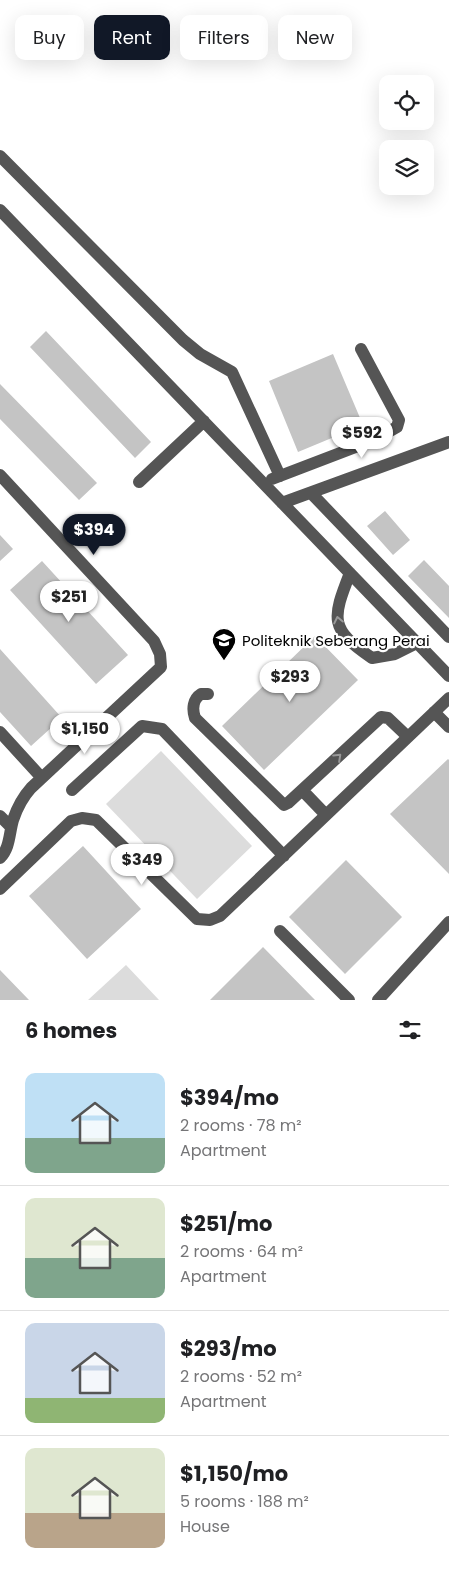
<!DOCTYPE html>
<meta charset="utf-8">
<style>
body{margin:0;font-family:Poppins,sans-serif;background:#f2f2f2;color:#202124;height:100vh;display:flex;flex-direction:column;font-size:19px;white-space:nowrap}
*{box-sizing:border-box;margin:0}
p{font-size:16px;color:#757577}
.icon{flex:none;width:28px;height:28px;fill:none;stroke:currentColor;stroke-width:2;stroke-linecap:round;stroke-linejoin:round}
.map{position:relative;height:1000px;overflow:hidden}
.side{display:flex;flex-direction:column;background:#fff;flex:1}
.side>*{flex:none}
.top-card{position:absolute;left:15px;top:15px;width:420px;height:45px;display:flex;gap:10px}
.buttons{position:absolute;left:379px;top:75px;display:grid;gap:10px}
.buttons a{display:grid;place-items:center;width:55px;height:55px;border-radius:10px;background:#fff;box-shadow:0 5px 20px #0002;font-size:25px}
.price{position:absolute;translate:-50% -42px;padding:0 11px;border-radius:18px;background:#fff;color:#222;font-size:16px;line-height:32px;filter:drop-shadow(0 1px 2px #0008)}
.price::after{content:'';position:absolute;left:50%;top:30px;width:15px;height:11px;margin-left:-8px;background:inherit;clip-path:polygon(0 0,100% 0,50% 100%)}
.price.active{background:#111827;color:#fff}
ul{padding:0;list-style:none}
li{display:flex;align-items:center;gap:15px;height:125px;padding:0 25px}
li+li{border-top:1px solid #e0e0e0}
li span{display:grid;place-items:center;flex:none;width:140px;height:100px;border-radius:10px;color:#555}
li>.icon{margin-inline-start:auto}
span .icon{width:60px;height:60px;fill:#fffc;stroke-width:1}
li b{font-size:21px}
h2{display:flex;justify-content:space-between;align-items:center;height:60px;padding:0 25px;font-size:21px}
.pill{padding:0 18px;border-radius:10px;background:#fff;box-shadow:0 5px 20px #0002;font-size:18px;line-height:45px}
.pill.active{background:#111827;color:#fff}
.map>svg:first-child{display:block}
.green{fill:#dcdcdc}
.building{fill:#c4c4c4}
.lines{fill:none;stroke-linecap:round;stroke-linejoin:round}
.minor{stroke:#555;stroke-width:12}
.oneway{stroke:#999}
.labels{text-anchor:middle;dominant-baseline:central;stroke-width:4.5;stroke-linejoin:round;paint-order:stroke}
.poi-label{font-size:15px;fill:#000;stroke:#fff;text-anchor:start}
</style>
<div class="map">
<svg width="449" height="1000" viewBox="0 0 449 1000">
<rect width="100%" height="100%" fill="#fff"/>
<!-- green -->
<path class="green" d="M161,751L252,846L197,899L106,804Z
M126,965L159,1000H88Z"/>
<!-- building -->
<path class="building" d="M46,331L151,442L135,458L30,347Z
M333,354L363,425L298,452L269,381Z
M0,384L97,483L79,500L0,419Z
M385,511L410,540L393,555L367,526Z
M0,535L13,549L0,561Z
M424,560L449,586V618L408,576Z
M42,561L128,655L96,684L10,590Z
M315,636L358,680L264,770L222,726Z
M0,649L62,718L31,746L0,712Z
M448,759L449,760V874L390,814Z
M83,846L141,909L87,959L29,896Z
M346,860L402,917L345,974L289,917Z
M263,947L315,1000H210Z
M0,970L29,1000H0Z"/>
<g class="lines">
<!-- minor -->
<path class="minor" d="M0,156L183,340L200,354L232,372L280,476
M0,210L449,676
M0,475L154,641L160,654L161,667L31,788C22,798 17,808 13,820C9,834 10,848 0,858
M272,479L374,440L397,427L399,420L361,349
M139,482L204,421
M311,493L449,637
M282,503L449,442
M350,573C332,619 329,629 372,658L395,654L417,643
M208,694H201C193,699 192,709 195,718L284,805L288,803L381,717L388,718L408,737
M434,712L449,727
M0,732L41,777
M72,790L142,726L162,729L284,856
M302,790L326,815
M0,816L11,827
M0,889L71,821L82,818L96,820L197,919L210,920L220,916L449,698
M280,931L349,1000
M378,1000L449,922"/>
</g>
<!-- one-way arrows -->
<defs><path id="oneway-chevron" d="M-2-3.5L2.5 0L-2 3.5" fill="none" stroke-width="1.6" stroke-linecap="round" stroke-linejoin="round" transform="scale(1.25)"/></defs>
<g class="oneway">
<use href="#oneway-chevron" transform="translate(338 620) rotate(-102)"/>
<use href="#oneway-chevron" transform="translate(338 757) rotate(-43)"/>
</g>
<!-- icons -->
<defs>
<g id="university-pin" transform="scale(1.25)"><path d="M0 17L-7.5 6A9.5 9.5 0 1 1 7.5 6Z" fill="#000" stroke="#fff"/><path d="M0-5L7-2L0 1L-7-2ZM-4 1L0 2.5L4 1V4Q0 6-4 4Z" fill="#fff"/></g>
</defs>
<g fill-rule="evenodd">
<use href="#university-pin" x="224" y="640"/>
</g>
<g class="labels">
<!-- poi labels -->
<g class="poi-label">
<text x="242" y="640">Politeknik Seberang Perai</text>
</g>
</g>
</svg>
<div class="buttons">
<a><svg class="icon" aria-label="locate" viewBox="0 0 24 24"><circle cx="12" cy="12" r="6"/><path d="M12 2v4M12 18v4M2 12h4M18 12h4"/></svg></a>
<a><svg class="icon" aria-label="layers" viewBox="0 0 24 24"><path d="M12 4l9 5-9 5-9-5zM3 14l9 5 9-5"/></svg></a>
</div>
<b class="price" style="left:362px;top:459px">$592</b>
<b class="price active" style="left:94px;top:556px">$394</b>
<b class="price" style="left:69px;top:623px">$251</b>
<b class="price" style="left:290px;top:703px">$293</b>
<b class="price" style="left:85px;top:755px">$1,150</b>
<b class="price" style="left:142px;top:886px">$349</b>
<div class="top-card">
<a class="pill">Buy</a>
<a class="pill active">Rent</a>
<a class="pill">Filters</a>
<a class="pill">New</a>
</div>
</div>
<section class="side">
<h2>6 homes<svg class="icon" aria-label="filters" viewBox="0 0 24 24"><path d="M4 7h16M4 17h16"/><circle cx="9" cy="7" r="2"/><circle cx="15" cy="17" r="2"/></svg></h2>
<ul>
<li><span style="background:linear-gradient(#bfe0f5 65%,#7fa58c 0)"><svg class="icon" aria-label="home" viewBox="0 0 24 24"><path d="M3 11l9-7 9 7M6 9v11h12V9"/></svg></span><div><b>$394/mo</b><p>2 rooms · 78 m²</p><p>Apartment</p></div></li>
<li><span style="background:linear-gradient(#dfe7d0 60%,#7fa58c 0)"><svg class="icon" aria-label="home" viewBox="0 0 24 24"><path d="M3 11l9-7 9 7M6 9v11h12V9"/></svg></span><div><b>$251/mo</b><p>2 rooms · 64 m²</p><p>Apartment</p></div></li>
<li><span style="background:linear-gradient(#c9d6e8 75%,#8fb573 0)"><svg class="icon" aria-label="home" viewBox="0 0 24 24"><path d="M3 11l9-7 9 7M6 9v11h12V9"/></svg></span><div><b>$293/mo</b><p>2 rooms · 52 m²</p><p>Apartment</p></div></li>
<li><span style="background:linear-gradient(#dfe7d0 65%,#b9a48a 0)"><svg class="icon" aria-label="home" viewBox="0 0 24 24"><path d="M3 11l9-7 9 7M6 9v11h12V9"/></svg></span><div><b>$1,150/mo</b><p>5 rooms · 188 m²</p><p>House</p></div></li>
</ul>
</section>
